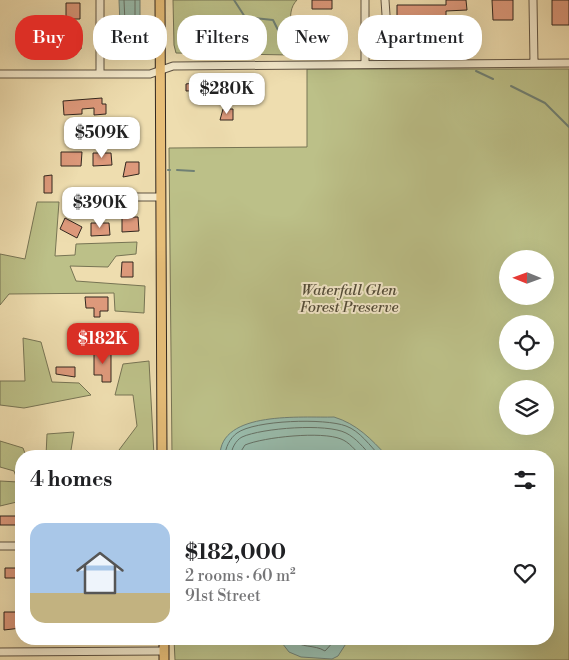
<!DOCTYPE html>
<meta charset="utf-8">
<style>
body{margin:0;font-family:"Libre Bodoni",serif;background:#f2f2f2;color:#202124;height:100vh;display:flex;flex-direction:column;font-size:19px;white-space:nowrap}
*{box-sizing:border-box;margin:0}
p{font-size:16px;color:#757577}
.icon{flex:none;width:28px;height:28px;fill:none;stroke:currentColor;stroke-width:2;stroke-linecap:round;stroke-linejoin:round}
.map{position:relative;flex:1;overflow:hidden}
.sheet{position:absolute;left:15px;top:450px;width:539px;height:195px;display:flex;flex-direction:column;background:#fff;border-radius:20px;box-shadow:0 5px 20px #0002}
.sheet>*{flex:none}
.hud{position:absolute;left:15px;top:15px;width:540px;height:45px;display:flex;gap:10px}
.needle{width:32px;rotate:271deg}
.fabs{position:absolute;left:499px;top:250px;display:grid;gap:10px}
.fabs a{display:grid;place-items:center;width:55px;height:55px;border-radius:50%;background:#fff;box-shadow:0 5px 20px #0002;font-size:25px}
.price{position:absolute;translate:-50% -42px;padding:0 11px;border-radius:10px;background:#fff;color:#222;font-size:16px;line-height:32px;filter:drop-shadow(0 1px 2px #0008)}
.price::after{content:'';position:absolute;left:50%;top:30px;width:15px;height:11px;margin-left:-8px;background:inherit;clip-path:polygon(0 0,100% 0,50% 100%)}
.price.current{background:#d93025;color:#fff}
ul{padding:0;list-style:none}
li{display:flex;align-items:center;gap:15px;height:125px;padding:0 15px}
li span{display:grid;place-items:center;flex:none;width:140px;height:100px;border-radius:15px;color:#555}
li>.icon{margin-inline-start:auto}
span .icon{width:60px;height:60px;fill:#fffc;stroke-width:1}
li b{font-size:21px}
h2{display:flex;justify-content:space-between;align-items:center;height:60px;padding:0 15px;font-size:21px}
.tag{padding:0 18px;border-radius:20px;background:#fff;box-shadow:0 5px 20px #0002;font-size:18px;line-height:45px}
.tag.current{background:#d93025;color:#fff}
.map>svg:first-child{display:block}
.green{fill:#bcc088;stroke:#777454;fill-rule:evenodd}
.water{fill:#99bcac;stroke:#708074}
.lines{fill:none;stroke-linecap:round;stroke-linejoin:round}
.shore{stroke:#667266;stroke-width:1}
.stream{stroke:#708074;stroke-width:2}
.building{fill:#dd997b;stroke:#32271f}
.minor-casing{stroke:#615443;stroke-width:9}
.major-casing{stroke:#32271f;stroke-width:11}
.minor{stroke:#f4e9cb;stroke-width:7}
.major{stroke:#e7be78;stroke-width:9}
.labels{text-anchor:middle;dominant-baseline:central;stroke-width:4;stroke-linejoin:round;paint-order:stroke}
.park-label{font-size:15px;font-style:italic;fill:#544d39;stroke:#f4e9cb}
</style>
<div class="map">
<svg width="569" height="660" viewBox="0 0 569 660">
<rect width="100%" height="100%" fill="#eeddaf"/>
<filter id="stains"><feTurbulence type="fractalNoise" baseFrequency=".004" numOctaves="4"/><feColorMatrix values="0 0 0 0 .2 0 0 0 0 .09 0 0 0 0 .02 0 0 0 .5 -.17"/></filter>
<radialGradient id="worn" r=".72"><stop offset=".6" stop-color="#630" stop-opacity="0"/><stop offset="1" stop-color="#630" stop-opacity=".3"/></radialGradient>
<!-- green -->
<path class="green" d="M173,0H297C283,14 297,38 291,55L176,53L174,45Z
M307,69H569V660H175L174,639H548V456H172L169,148L307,147ZM508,259H545V296H508ZM508,324H545V361H508ZM508,389H545V426H508Z
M37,202H59L55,256L75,255L76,244L137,242L136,254L116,256L108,267L70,266L76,281L145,286L144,313L115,311L114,293L9,294L0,305V254L25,259Z
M23,338L41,342L52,382L79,383L91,395L24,408L0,405V381H25Z
M149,361L154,456H119V450L137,426L133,395H115L123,364Z
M74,432L70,456H46L47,434Z
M0,441L23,448L26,456H21V501L0,506V481L18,482L14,471L0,467Z"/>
<!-- water -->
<path class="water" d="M119,0H140V48L136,53L121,50Z
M334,417C357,424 371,439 387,456H220C220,410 303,418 334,417Z
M279,639H349L338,656L332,659L301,657L289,652Z"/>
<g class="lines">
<!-- shore -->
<path class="shore" d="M124,0L126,45L132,48L135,46V0
M225,456C225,448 230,438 237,433C255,420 325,418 346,426C360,431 370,446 380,456
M231,456C231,449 236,440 242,437C262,428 327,423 346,433C356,438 364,448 371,456
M238,456L245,445C264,437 322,431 341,439C349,442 355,450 361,456
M292,639C301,649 314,644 325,651L336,639"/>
<!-- stream -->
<path class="stream" d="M234,0L245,17L273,20L289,52
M476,71L493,79
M511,86L545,103L569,127
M168,170H170
M177,170L194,171"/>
</g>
<!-- building -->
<path class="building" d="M312,0H332V9H312Z
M446,0H466L467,10L446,11V26H397V5H446Z
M492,0H513V20H493Z
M552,0H569V25H552Z
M66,3H80V19H66Z
M17,28H35V37H17Z
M68,34H81V49H68Z
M194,81H213V90L186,91V84L193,83Z
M102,98V104H106V114L94,115V108L82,109V114L64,115L63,101Z
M223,109H233V120H220Z
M61,152H82L81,166H61Z
M93,153H111L112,165L93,166Z
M126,162H139V174L123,177Z
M52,175V193H44V176Z
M122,217H138L139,231L122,232Z
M65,218L82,227L77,238L60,229Z
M91,223H109L110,235L91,236Z
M122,262H133V277H121Z
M85,297H108V311H100V317H94V308H86Z
M94,350H111V382H102V375H94Z
M56,367H75V377L56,374Z
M0,516H21V525H0Z
M5,568H21V578H5Z
M4,612H21V628L4,630Z"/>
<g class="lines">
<!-- minor casing -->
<g class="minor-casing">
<path id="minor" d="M100,0V74
M365,0V64
M385,0L388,45
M533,0L534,63
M0,74H150L173,66L569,63
M86,197H161
M0,546H21
M0,652L164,651"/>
</g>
<!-- major casing -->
<g class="major-casing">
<path id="major" d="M160,0L162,456
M164,639V660"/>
</g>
<!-- minor -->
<use href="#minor" class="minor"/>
<!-- major -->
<use href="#major" class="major"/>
</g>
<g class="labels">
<!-- park labels -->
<g class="park-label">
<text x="349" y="290">Waterfall Glen<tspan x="349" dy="17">Forest Preserve</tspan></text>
</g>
</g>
<rect width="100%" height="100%" filter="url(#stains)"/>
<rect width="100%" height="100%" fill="url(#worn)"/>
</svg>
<div class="fabs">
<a><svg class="needle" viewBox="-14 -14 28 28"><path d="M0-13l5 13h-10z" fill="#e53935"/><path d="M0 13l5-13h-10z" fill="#757577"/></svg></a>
<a><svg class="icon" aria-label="locate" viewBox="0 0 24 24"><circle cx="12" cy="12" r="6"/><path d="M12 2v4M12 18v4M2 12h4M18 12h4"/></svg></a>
<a><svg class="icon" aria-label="layers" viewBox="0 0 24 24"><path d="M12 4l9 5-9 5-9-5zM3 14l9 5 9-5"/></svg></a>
</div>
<b class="price" style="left:227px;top:115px">$280K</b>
<b class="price" style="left:102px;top:159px">$509K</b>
<b class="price" style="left:100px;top:229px">$390K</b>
<b class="price current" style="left:103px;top:365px">$182K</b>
<div class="hud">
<a class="tag current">Buy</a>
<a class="tag">Rent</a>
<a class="tag">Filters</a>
<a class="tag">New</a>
<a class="tag">Apartment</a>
</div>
<section class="sheet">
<h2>4 homes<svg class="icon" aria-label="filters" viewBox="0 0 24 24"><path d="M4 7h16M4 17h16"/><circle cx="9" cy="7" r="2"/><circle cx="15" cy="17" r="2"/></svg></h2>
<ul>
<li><span style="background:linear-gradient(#a9c7e8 70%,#c2b280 0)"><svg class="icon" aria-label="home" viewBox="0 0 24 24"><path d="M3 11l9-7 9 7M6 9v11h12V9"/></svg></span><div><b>$182,000</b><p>2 rooms · 60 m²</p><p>91st Street</p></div><svg class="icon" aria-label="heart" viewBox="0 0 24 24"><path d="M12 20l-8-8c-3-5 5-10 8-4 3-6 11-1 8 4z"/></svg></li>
</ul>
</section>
</div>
